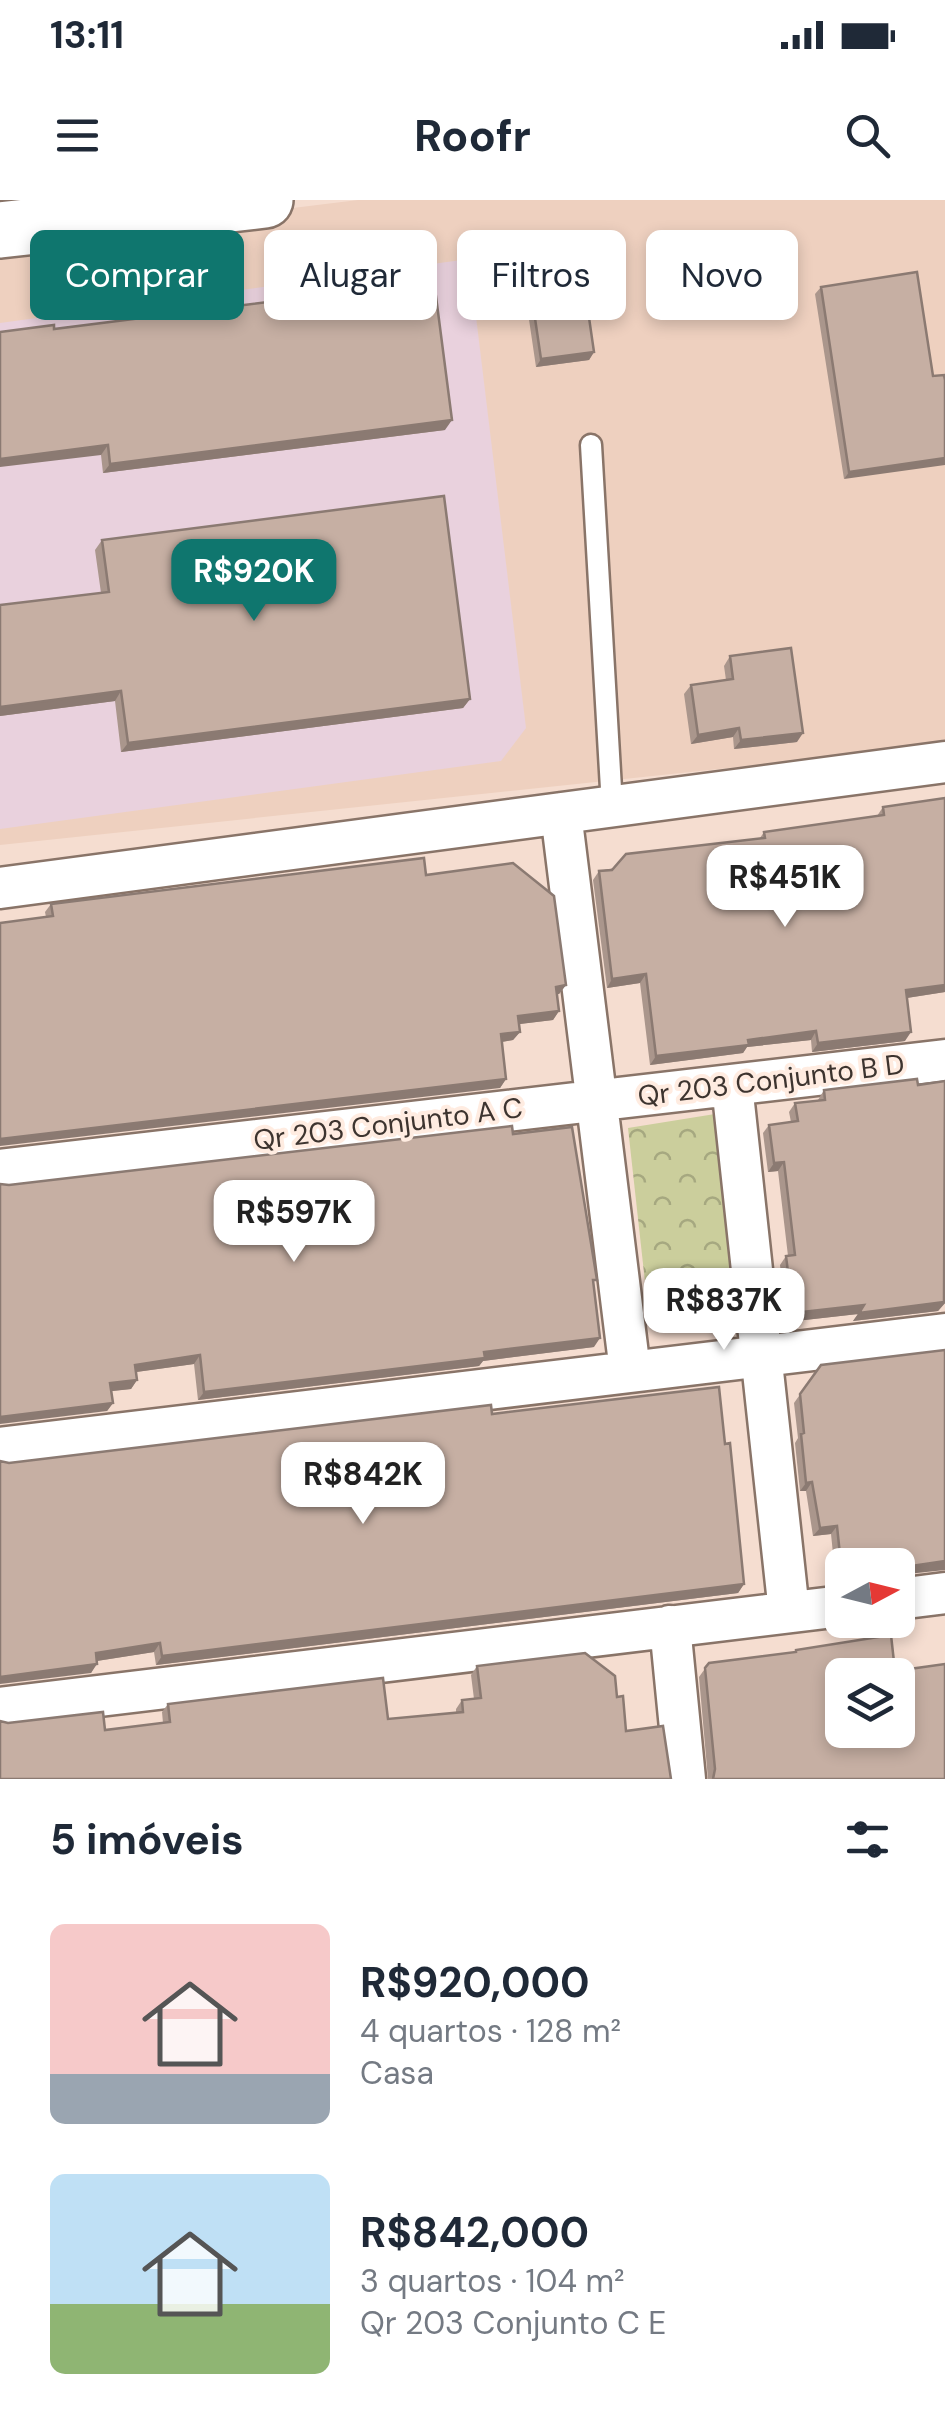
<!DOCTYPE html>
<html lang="pt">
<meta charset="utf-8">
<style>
body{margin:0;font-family:"DM Sans",sans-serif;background:#f6f6f7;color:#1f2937;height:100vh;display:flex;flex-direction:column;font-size:38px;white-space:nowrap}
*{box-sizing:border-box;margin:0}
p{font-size:32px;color:#747a83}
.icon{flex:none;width:55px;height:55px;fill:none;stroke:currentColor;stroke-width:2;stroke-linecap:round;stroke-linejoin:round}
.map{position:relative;height:1579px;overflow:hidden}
.side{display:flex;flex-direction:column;background:#fff;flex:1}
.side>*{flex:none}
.top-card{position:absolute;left:30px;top:30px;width:885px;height:90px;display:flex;gap:20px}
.needle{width:65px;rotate:83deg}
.controls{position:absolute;left:825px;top:1348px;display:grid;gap:20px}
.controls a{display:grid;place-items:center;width:90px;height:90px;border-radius:15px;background:#fff;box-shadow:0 5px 15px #0003;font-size:50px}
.price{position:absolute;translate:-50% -85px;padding:0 22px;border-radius:20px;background:#fff;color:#222;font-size:32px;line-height:65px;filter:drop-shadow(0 2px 5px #0008)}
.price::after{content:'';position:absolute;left:50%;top:60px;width:30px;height:22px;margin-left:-15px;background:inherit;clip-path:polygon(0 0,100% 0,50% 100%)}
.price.current{background:#0f766e;color:#fff}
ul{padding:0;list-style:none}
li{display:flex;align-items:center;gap:30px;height:250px;padding:0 50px}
li span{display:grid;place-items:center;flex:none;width:280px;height:200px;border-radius:15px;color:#555}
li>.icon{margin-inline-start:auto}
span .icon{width:120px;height:120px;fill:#fffc;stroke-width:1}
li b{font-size:42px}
h2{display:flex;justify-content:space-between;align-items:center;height:120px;padding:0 50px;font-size:42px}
.tag{padding:0 35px;border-radius:15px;background:#fff;box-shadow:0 5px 15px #0003;font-size:35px;line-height:90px}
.tag.current{background:#0f766e;color:#fff}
.status{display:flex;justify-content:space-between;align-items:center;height:70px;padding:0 50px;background:#fff;direction:ltr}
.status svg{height:28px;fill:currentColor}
header{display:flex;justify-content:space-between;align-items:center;height:130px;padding:0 50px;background:#fff;font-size:45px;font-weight:700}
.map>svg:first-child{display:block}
.built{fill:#eed0bf}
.education{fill:#e9d1dd}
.park{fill:url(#park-crowns)}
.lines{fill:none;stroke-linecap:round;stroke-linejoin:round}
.service-casing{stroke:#897468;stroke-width:25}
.minor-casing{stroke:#897468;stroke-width:45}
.secondary-casing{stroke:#897468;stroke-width:60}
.service{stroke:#fff;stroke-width:20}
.minor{stroke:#fff;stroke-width:40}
.secondary{stroke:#fff;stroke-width:55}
.wall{fill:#aa968c}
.shaded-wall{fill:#8b7a72}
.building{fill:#c6afa3;stroke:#8b7a72;stroke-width:2.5;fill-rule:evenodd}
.labels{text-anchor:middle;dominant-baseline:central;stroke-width:8;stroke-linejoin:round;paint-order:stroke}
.street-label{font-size:28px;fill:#3d342f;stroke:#ffece1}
</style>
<div class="status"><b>13:11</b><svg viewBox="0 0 49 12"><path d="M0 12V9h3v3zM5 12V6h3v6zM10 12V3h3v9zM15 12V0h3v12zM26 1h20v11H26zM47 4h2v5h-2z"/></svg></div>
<header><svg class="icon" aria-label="menu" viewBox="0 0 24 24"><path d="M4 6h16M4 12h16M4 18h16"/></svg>Roofr<svg class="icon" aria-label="search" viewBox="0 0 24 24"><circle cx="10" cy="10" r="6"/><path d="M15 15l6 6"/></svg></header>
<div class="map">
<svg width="945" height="1579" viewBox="0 0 945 1579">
<defs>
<pattern id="park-crowns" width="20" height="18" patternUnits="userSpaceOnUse" patternTransform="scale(2.5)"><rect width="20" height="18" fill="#cbce9c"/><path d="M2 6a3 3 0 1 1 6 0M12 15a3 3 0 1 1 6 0" fill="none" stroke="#a6a880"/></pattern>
</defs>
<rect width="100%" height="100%" fill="#f5ddd0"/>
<!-- built -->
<path class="built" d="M358,0H945V545L0,645V44Z"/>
<!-- education -->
<path class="education" d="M469,59L526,528L501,561L0,629V123Z"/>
<!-- park -->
<path class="park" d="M715,914L748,1109L649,1118L628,928Z"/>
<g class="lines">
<!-- service casing -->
<g class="service-casing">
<path id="service" d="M591,245L612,606"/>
</g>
<!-- minor casing -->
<g class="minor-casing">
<path id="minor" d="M561,613L630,1171
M0,688L945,562
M732,885L789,1412
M0,970L945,860
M0,1248L945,1134
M898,1399L945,1393
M670,1426L685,1579
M0,1508L842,1406"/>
</g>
<!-- secondary casing -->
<g class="secondary-casing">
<path id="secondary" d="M0,30L265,0"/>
</g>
<!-- service -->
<use href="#service" class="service"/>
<!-- minor -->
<use href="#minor" class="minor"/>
<!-- secondary -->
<use href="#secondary" class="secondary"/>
</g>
<!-- wall -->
<path class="wall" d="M821,87L933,176L844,279L815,94Z
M532,98L594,152L589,160L536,167L527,106Z
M54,129L445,230L103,273L101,255Z
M102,340L470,499L463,508L121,552L115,501L0,516V405L101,393L95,350Z
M730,456L797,542L734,549L733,537L691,544L684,494L691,485L726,480L724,466Z
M945,598V792L907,798L905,841L812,852L811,840L747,847L743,853L650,865L640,783L607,788L593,680L599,671L760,638L764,632L877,616L883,607Z
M426,675L566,785L559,794H557L559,811L553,820L519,824L520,832L513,840L502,842L506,879L500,888L46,717L45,712L51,704Z
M945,881V1103L938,1111L853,1121L858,1114L787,1122L780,1065L786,1056H788L778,971L768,972L763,933L769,925L791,922L789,912L795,903L818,900L824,890L918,885Z
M513,934L593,1085L594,1147L483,1161L479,1166L198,1200L194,1164L136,1172L137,1180L131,1189L111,1191L113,1203L107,1211L9,985Z
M821,1165L943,1369L842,1365V1384L836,1383L831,1334L813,1336L806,1291H800L795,1243L798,1238L794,1203Z
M492,1214L725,1244L744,1384L738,1393L156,1465L154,1452L97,1461L91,1473L9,1263Z
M796,1450L895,1471L945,1579H708L699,1477L709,1463L794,1452Z
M477,1466L617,1497L626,1531L671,1579L8,1523L105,1530L163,1523L162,1512L168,1504L388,1519L456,1513V1509L462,1500L474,1499L471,1475Z"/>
<!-- shaded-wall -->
<path class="shaded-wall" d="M594,152L589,160L536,167L541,159Z
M452,220L445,230L103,273L110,264Z
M108,245L101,255L0,267V259Z
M945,258V265L844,279L849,272Z
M121,491L115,501L0,516V507Z
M470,499L463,508L121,552L128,543Z
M739,528L733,537L691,544L698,535Z
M803,533L797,542L734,549L741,540Z
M646,774L640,783L607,788L612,779Z
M566,785L559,794L550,795L556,787Z
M945,785V792L900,799L906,790Z
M559,811L553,820L512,825L518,816Z
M816,831L811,840L747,847L743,853L650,865L656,856L748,840Z
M520,832L513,840L495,843L501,834Z
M911,832L905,841L812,852L818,843Z
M506,879L500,888L0,946V939L3,938Z
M784,962L778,971L768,972L774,963Z
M945,1095V1103L938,1111L853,1121L858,1114L787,1122L793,1113Z
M600,1138L594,1147L483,1161L479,1166L198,1200L204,1192L484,1152Z
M200,1155L194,1164L129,1173L135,1165Z
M137,1180L131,1189L104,1192L110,1183Z
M113,1203L107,1211L0,1224V1217Z
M812,1282L806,1291H800L806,1283Z
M837,1326L831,1334L813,1336L820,1328Z
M945,1361V1370L898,1375V1368L900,1367Z
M842,1374V1384L836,1383Z
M744,1384L738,1393L156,1465L162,1456Z
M160,1443L154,1452L90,1462L96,1453Z
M97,1464L91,1473L0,1484V1477L3,1476Z"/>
<!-- building -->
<path class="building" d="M917,72L933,176L944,175L945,180V258L849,272L821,87Z
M434,81L452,220L110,264L108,245L0,259V132L54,125V129Z
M585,90L594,152L541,159L532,98Z
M444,296L470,499L128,543L121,491L0,507V405L109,392L102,340Z
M791,448L803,533L741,540L739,528L698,535L691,485L733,479L730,456Z
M945,598V785L906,790L911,832L818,843L816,831L748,840L749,845L656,856L646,774L612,779L599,671L612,670L626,654L765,638L764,632L884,615L883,607Z
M424,658L426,675L513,663L554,696L566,785L556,787L559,811L518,816L520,832L501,834L506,879L0,939V723L53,716L51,704Z
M917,879L918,885L945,881L944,1102L859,1113L864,1105L793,1113L786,1056L795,1055L784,962L774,963L769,925L798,921L795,903L825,900L824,890Z
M512,926L513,934L572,927L597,1080H593L600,1138L484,1152L485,1158L204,1192L200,1155L135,1165L137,1180L110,1183L113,1203L0,1217V984L9,985Z
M945,1150V1361L898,1368V1365H842V1374L837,1326L820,1328L812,1282L806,1283L801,1234L804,1233L800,1194L821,1165Z
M719,1187L725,1244L730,1243L744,1384L162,1456L160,1443L96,1453L97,1464L0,1477V1261L9,1263L491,1205L492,1214Z
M891,1435L895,1471L945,1464V1579H713L715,1569L705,1468L709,1463L796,1452V1450ZM842,1475H898V1530H842Z
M585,1453L615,1476L617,1497L623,1496L626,1531L663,1526L671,1579H0V1521L8,1523L103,1512L105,1530L170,1522L168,1504L383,1478L388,1519L463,1512L462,1500L481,1498L477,1466Z"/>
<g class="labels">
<!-- street labels -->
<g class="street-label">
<text transform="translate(771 880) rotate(-7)">Qr 203 Conjunto B D</text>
<text transform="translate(388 924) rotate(-7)">Qr 203 Conjunto A C</text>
</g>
</g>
</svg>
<div class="controls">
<a><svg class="needle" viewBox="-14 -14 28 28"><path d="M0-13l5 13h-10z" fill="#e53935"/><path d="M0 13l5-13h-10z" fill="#747a83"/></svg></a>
<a><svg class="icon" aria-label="layers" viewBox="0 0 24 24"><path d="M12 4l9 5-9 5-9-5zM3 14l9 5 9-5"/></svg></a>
</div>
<b class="price current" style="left:254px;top:424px">R$920K</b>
<b class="price" style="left:785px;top:730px">R$451K</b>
<b class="price" style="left:294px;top:1065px">R$597K</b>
<b class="price" style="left:724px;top:1153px">R$837K</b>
<b class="price" style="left:363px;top:1327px">R$842K</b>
<div class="top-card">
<a class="tag current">Comprar</a>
<a class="tag">Alugar</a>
<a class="tag">Filtros</a>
<a class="tag">Novo</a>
</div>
</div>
<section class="side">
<h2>5 imóveis<svg class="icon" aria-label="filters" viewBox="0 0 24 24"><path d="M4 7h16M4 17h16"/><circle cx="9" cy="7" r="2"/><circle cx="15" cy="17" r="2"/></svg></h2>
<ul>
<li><span style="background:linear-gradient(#f6c9c9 75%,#9aa5b1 0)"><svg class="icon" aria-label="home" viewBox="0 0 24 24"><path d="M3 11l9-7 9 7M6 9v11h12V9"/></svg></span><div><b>R$920,000</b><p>4 quartos · 128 m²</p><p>Casa</p></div></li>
<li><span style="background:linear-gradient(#bfe0f5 65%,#8fb573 0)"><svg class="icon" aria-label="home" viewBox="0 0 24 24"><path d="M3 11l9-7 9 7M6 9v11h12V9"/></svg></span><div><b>R$842,000</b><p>3 quartos · 104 m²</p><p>Qr 203 Conjunto C E</p></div></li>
</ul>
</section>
